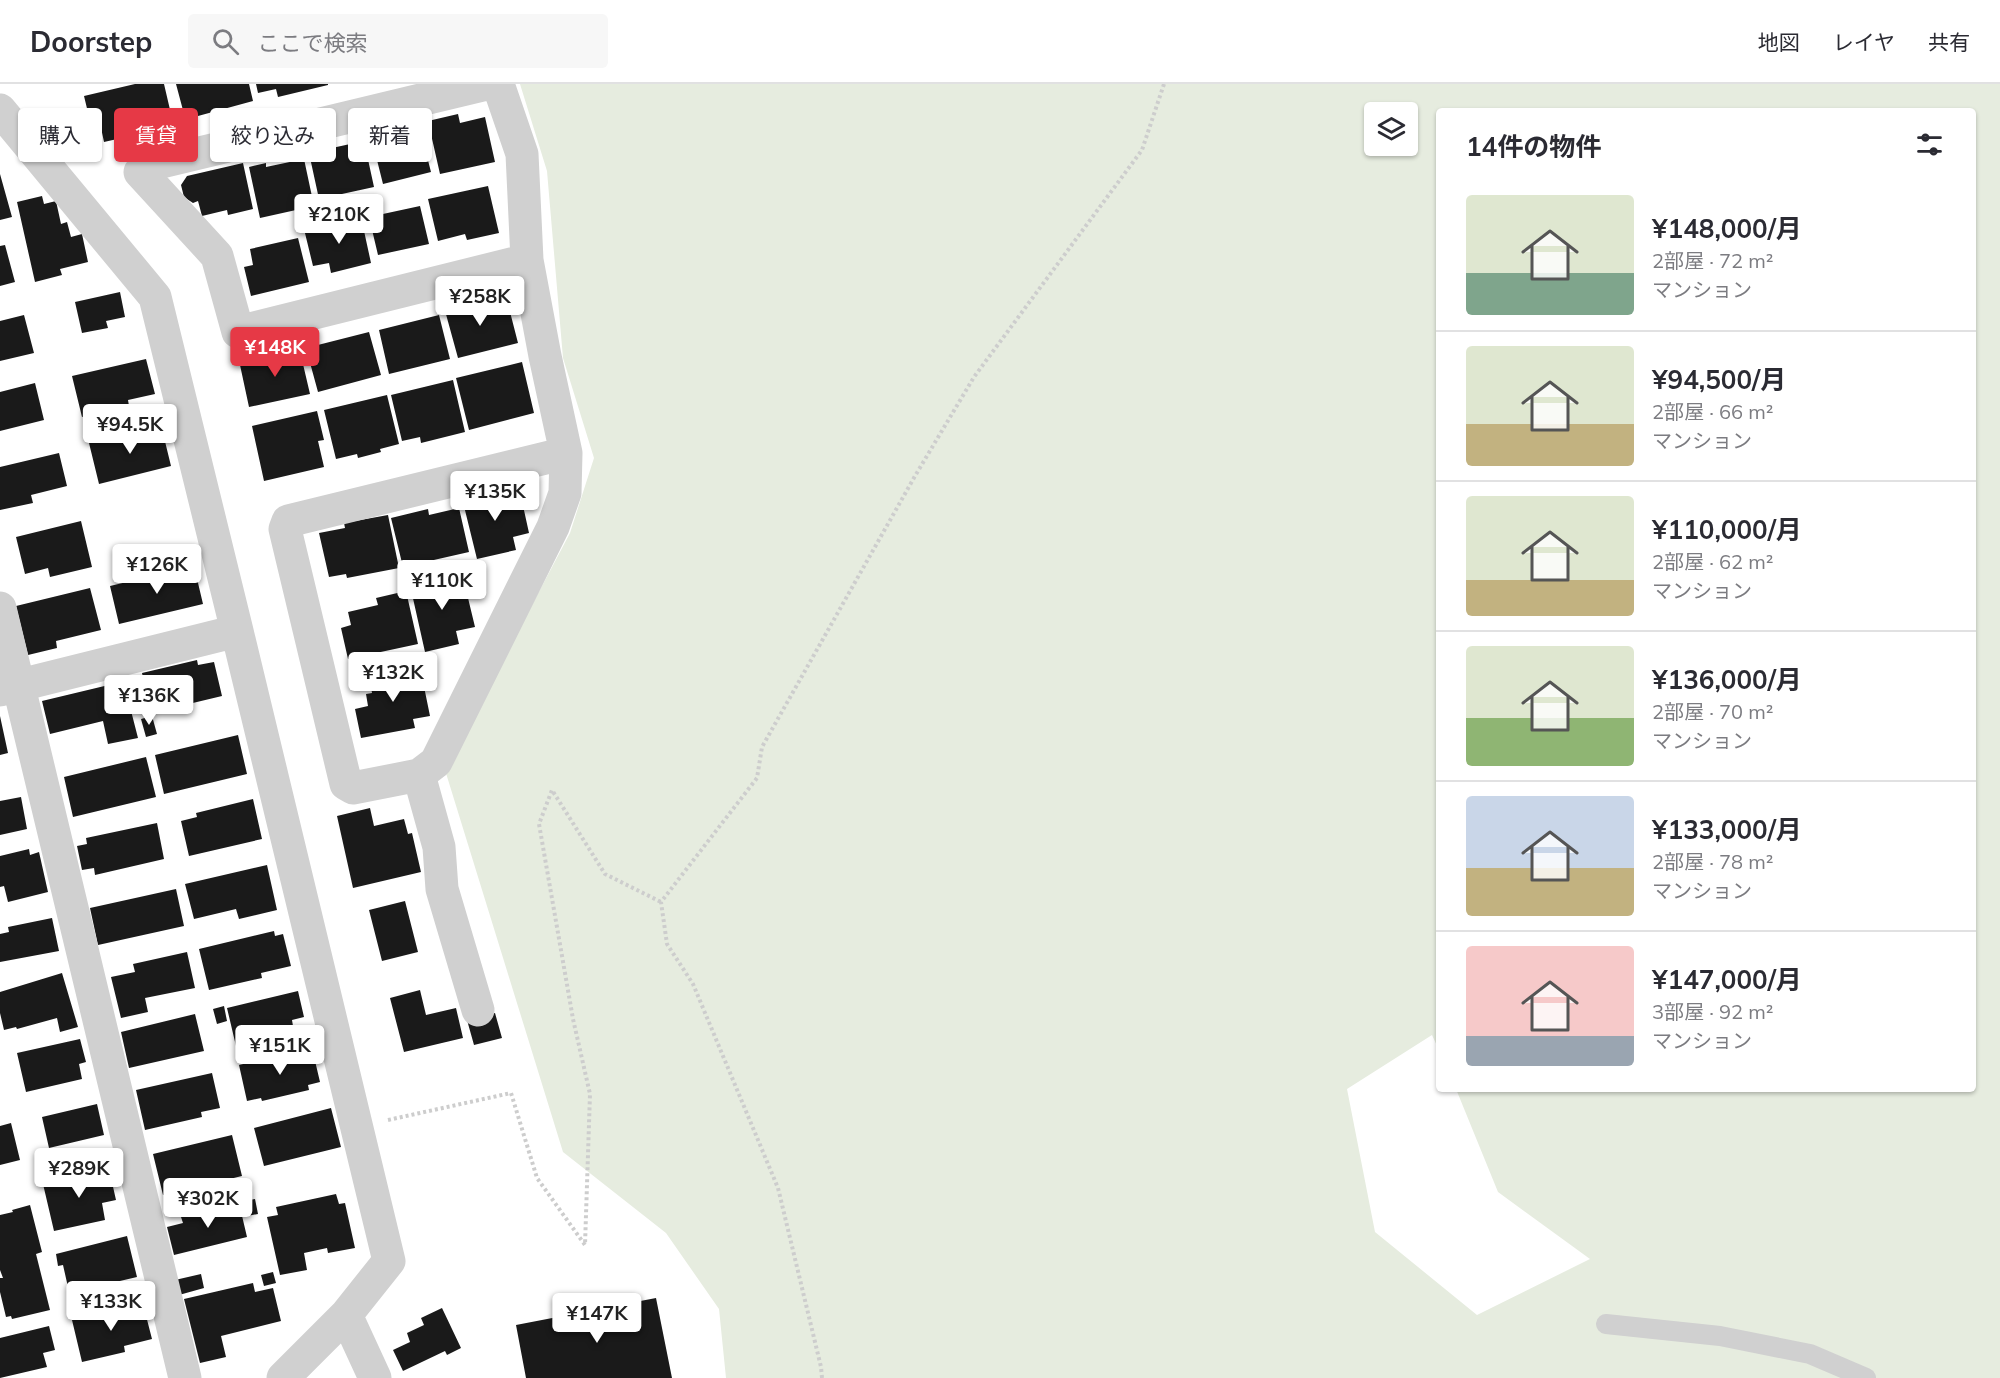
<!DOCTYPE html>
<html lang="ja">
<meta charset="utf-8">
<style>
body{margin:0;font-family:Mulish,"Noto Sans JP",sans-serif;background:#f7f7f7;color:#2b2b33;height:100vh;display:flex;flex-direction:column;font-size:22px;white-space:nowrap}
*{box-sizing:border-box;margin:0}
p{font-size:20px;color:#7c7c81}
.icon{flex:none;width:33px;height:33px;fill:none;stroke:currentColor;stroke-width:2;stroke-linecap:round;stroke-linejoin:round}
.map{position:relative;flex:1;overflow:hidden}
.side{position:absolute;left:1436px;top:24px;width:540px;height:984px;display:flex;flex-direction:column;background:#fff;border-radius:6px;box-shadow:0 2px 4px #0004}
.side>*{flex:none}
.banner{position:absolute;left:18px;top:24px;width:570px;height:54px;display:flex;gap:12px}
.buttons{position:absolute;left:1364px;top:18px;display:grid;gap:12px}
.buttons a{display:grid;place-items:center;width:54px;height:54px;border-radius:6px;background:#fff;box-shadow:0 2px 4px #0004;font-size:30px}
.price{position:absolute;translate:-50% -51px;padding:0 14px;border-radius:6px;background:#fff;color:#222;font-size:20px;line-height:39px;filter:drop-shadow(0 2px 3px #0008)}
.price::after{content:'';position:absolute;left:50%;top:36px;width:18px;height:14px;margin-left:-9px;background:inherit;clip-path:polygon(0 0,100% 0,50% 100%)}
.price.active{background:#e63946;color:#fff}
ul{padding:0;list-style:none}
li{display:flex;align-items:center;gap:18px;height:150px;padding:0 30px}
li+li{border-top:2px solid #e1e1e2}
li span{display:grid;place-items:center;flex:none;width:168px;height:120px;border-radius:6px;color:#555}
li>.icon{margin-inline-start:auto}
span .icon{width:72px;height:72px;fill:#fffc;stroke-width:1}
li b{font-size:26px}
h2{display:flex;justify-content:space-between;align-items:center;height:72px;padding:0 30px;font-size:26px}
.pill{padding:0 21px;border-radius:6px;background:#fff;box-shadow:0 2px 4px #0004;font-size:21px;line-height:54px}
.pill.active{background:#e63946;color:#fff}
header{display:flex;align-items:center;gap:36px;box-sizing:border-box;height:84px;padding:0 30px;background:#fff;border-bottom:2px solid #e1e1e2}
header strong{font-size:28px}
nav{display:flex;gap:33px;margin-inline-start:auto;font-size:21px}
.search{width:420px;height:54px;background:#f7f7f7;display:flex;align-items:center;gap:15px;box-sizing:border-box;padding:0 21px;border-radius:6px;color:#7c7c81;font-size:22px}
.map>svg:first-child{display:block}
.green{fill:#e6ecdf;fill-rule:evenodd}
.building{fill:#1a1a1a}
.lines{fill:none;stroke-linecap:round;stroke-linejoin:round}
.path{stroke:#cdcdcd;stroke-width:4;stroke-dasharray:3 3;stroke-linecap:butt}
.lane{stroke:#d0d0d0;stroke-width:20}
.street{stroke:#d0d0d0;stroke-width:33}
</style>
<header>
<strong>Doorstep</strong>
<div class="search"><svg class="icon" aria-label="search" viewBox="0 0 24 24"><circle cx="10" cy="10" r="6"/><path d="M15 15l6 6"/></svg>ここで検索</div>
<nav><a>地図</a><a>レイヤ</a><a>共有</a></nav>
</header>
<div class="map">
<svg width="2000" height="1294" viewBox="0 0 2000 1294">
<rect width="100%" height="100%" fill="#fff"/>
<!-- green -->
<path class="green" d="M520,0H2000V1294H726L719,1225L666,1149L563,1068L445,686L570,449L594,374L563,274L547,87ZM1438,27H1972V1005H1456L1498,1108L1590,1175L1477,1231L1375,1148L1347,1005L1432,951L1438,964ZM1374,28H1407V62H1374Z"/>
<!-- building -->
<path class="building" d="M135,0H164L171,30L145,36L148,48L104,58L100,39L91,41L84,12Z
M176,0H249L253,17L198,32L196,26L184,30Z
M256,0H328V1L278,13L276,5L258,9Z
M458,30L460,39L485,33L495,78L440,90L428,37Z
M421,49L431,88L383,100L373,60Z
M364,57L374,103L319,115L309,69Z
M304,75L314,122L260,134L249,83L266,79V83Z
M243,79L253,125L228,131L227,126L202,132L198,117L193,119L184,113L181,101L187,92Z
M0,90L12,133L0,136Z
M488,102L499,149L467,156L465,150L438,157L428,115Z
M42,112L44,120L56,117L61,140L67,138L71,153L82,150L88,178L60,185L62,191L35,198L17,118Z
M420,122L429,160L378,171L369,133Z
M361,133L371,179L331,189L329,179L313,182L304,145Z
M298,154L309,198L251,212L244,183L253,181L250,165Z
M5,161L15,198L0,202V162Z
M120,208L125,233L106,237L108,244L82,249L75,218Z
M474,215L476,225L507,216L518,259L458,274L444,223Z
M24,231L34,269L0,277V237Z
M439,231L450,275L389,290L379,246Z
M369,248L381,291L318,308L306,264Z
M299,263L310,310L249,323L240,281L275,274L273,268Z
M146,275L155,310L128,316L129,322L82,333L72,292Z
M522,278L534,329L469,346L456,294Z
M453,296L465,348L421,359L420,353L402,357L391,311Z
M35,299L44,336L0,347V308Z
M387,311L399,360L380,365L381,368L358,374L357,370L336,375L324,326Z
M317,327L324,356L318,357L324,383L264,397L252,342Z
M161,341L171,382L99,400L89,359Z
M59,369L67,402L31,411L33,419L0,426V383Z
M492,407L493,414L520,408L529,449L513,453L516,466L477,475L462,414Z
M459,424L469,468L403,483L391,434L428,425L429,431Z
M388,431L399,484L347,494L346,490L329,493L319,449L345,444L344,439Z
M81,437L92,483L50,493L48,484L25,490L16,453Z
M194,482L203,520L119,540L110,502Z
M462,489L475,543L456,547L459,560L425,568L410,501Z
M90,504L101,546L56,557L57,564L28,571L16,522Z
M406,507L418,560L348,575L341,544L351,541L348,528L378,521L376,514Z
M197,576L198,581L214,578L222,612L151,629L142,589Z
M420,583L430,632L413,635L415,644L361,654L355,625L368,622L366,610L372,609L369,592Z
M117,599L121,617L128,615L138,654L108,660L103,637L50,650L42,617Z
M0,632L8,669L0,671Z
M152,632L157,650L146,653L141,635Z
M238,651L247,690L164,710L155,671Z
M146,673L156,713L73,733L64,693Z
M21,713L27,745L0,751V717Z
M253,715L262,755L189,772L181,737L197,733L196,729Z
M370,724L374,742L404,735L408,750L412,749L421,788L353,804L337,732Z
M157,739L164,775L95,791L94,784L82,786L77,762L87,760L86,754Z
M29,765L30,771L39,768L48,808L8,818L4,802L0,803V772Z
M267,781L277,826L239,835L236,825L194,835L185,800Z
M176,805L184,842L98,861L90,824Z
M405,817L418,868L382,877L369,826Z
M52,834L59,867L0,878V850L9,848L8,843Z
M274,847L275,852L283,850L291,882L261,889L262,894L209,906L199,865Z
M187,868L195,904L145,914L148,928L121,934L111,893L135,888L133,880Z
M62,889L78,943L60,948L57,934L17,945L16,943L4,946L0,929V908Z
M420,906L426,931L456,924L463,954L404,968L390,914Z
M298,907L304,933L292,936L294,948L236,962L227,924Z
M224,922L227,937L217,940L213,925Z
M495,929L502,954L474,961L467,936Z
M195,930L204,967L129,984L121,948Z
M80,955L86,978L79,980L82,995L26,1008L17,969Z
M312,964L320,998L308,1001L309,1006L262,1017L261,1014L247,1017L239,981Z
M212,989L220,1024L201,1028L202,1033L145,1046L136,1006Z
M97,1020L104,1051L49,1064L42,1033Z
M331,1024L341,1063L264,1082L254,1044Z
M11,1039L20,1076L0,1081V1042Z
M232,1051L242,1092L163,1111L153,1070Z
M109,1085L116,1116L102,1119L105,1136L54,1147L43,1100Z
M336,1110L339,1120L345,1119L355,1164L328,1169L327,1164L304,1169L307,1186L280,1191L267,1133L278,1131L276,1123Z
M255,1115L258,1130L247,1132L244,1117Z
M239,1119L247,1153L174,1171L167,1143L183,1139L181,1133Z
M30,1121L42,1168L36,1170L50,1226L12,1235L11,1232L6,1233L0,1208V1194H3L0,1186V1131L13,1128L12,1126Z
M127,1152L137,1193L107,1200L108,1203L70,1212L63,1181L58,1182L56,1170Z
M273,1188L276,1199L264,1202L261,1191Z
M201,1190L204,1204L179,1211L175,1196Z
M253,1199L255,1208L273,1204L281,1237L221,1252L226,1273L200,1279L184,1215Z
M656,1214L672,1294H526L516,1241Z
M143,1220L152,1255L124,1262L125,1268L82,1278L72,1236Z
M442,1224L461,1264L447,1271L445,1267L403,1287L393,1266L410,1258L407,1249L424,1241L421,1234Z
M49,1242L55,1266L43,1269L47,1283L0,1294V1254Z"/>
<g class="lines">
<!-- path -->
<path class="path" d="M388,1036L511,1009L537,1094L585,1161L590,1010L573,935L539,740L552,706L605,790L661,818
M822,1294L821,1283L778,1104L693,900L667,860L661,818L757,694L762,663L915,392L974,293L1142,66L1164,0"/>
<!-- lane -->
<path class="lane" d="M1606,1240L1720,1252L1810,1270L1866,1294"/>
<!-- street -->
<path class="street" d="M487,0L145,82L140,88L217,172L238,248L527,176
M498,0L522,70L527,176L545,272L566,369L565,409L553,443L436,678L419,691L353,704L346,700L285,445L288,437L566,369
M0,26L155,213L237,547L389,1177L346,1231L283,1294
M0,524L185,1294
M0,606L237,547
M419,691L439,763L442,805L478,926
M346,1231L375,1294"/>
</g>
</svg>
<div class="buttons">
<a><svg class="icon" aria-label="layers" viewBox="0 0 24 24"><path d="M12 4l9 5-9 5-9-5zM3 14l9 5 9-5"/></svg></a>
</div>
<b class="price" style="left:339px;top:161px">¥210K</b>
<b class="price" style="left:480px;top:243px">¥258K</b>
<b class="price active" style="left:275px;top:294px">¥148K</b>
<b class="price" style="left:130px;top:371px">¥94.5K</b>
<b class="price" style="left:495px;top:438px">¥135K</b>
<b class="price" style="left:157px;top:511px">¥126K</b>
<b class="price" style="left:442px;top:527px">¥110K</b>
<b class="price" style="left:393px;top:619px">¥132K</b>
<b class="price" style="left:149px;top:642px">¥136K</b>
<b class="price" style="left:280px;top:992px">¥151K</b>
<b class="price" style="left:79px;top:1115px">¥289K</b>
<b class="price" style="left:208px;top:1145px">¥302K</b>
<b class="price" style="left:111px;top:1248px">¥133K</b>
<b class="price" style="left:597px;top:1260px">¥147K</b>
<div class="banner">
<a class="pill">購入</a>
<a class="pill active">賃貸</a>
<a class="pill">絞り込み</a>
<a class="pill">新着</a>
</div>
<section class="side">
<h2>14件の物件<svg class="icon" aria-label="filters" viewBox="0 0 24 24"><path d="M4 7h16M4 17h16"/><circle cx="9" cy="7" r="2"/><circle cx="15" cy="17" r="2"/></svg></h2>
<ul>
<li><span style="background:linear-gradient(#dfe7d0 65%,#7fa58c 0)"><svg class="icon" aria-label="home" viewBox="0 0 24 24"><path d="M3 11l9-7 9 7M6 9v11h12V9"/></svg></span><div><b>¥148,000/月</b><p>2部屋 · 72 m²</p><p>マンション</p></div></li>
<li><span style="background:linear-gradient(#dfe7d0 65%,#c2b280 0)"><svg class="icon" aria-label="home" viewBox="0 0 24 24"><path d="M3 11l9-7 9 7M6 9v11h12V9"/></svg></span><div><b>¥94,500/月</b><p>2部屋 · 66 m²</p><p>マンション</p></div></li>
<li><span style="background:linear-gradient(#dfe7d0 70%,#c2b280 0)"><svg class="icon" aria-label="home" viewBox="0 0 24 24"><path d="M3 11l9-7 9 7M6 9v11h12V9"/></svg></span><div><b>¥110,000/月</b><p>2部屋 · 62 m²</p><p>マンション</p></div></li>
<li><span style="background:linear-gradient(#dfe7d0 60%,#8fb573 0)"><svg class="icon" aria-label="home" viewBox="0 0 24 24"><path d="M3 11l9-7 9 7M6 9v11h12V9"/></svg></span><div><b>¥136,000/月</b><p>2部屋 · 70 m²</p><p>マンション</p></div></li>
<li><span style="background:linear-gradient(#c9d6e8 60%,#c2b280 0)"><svg class="icon" aria-label="home" viewBox="0 0 24 24"><path d="M3 11l9-7 9 7M6 9v11h12V9"/></svg></span><div><b>¥133,000/月</b><p>2部屋 · 78 m²</p><p>マンション</p></div></li>
<li><span style="background:linear-gradient(#f6c9c9 75%,#9aa5b1 0)"><svg class="icon" aria-label="home" viewBox="0 0 24 24"><path d="M3 11l9-7 9 7M6 9v11h12V9"/></svg></span><div><b>¥147,000/月</b><p>3部屋 · 92 m²</p><p>マンション</p></div></li>
</ul>
</section>
</div>
